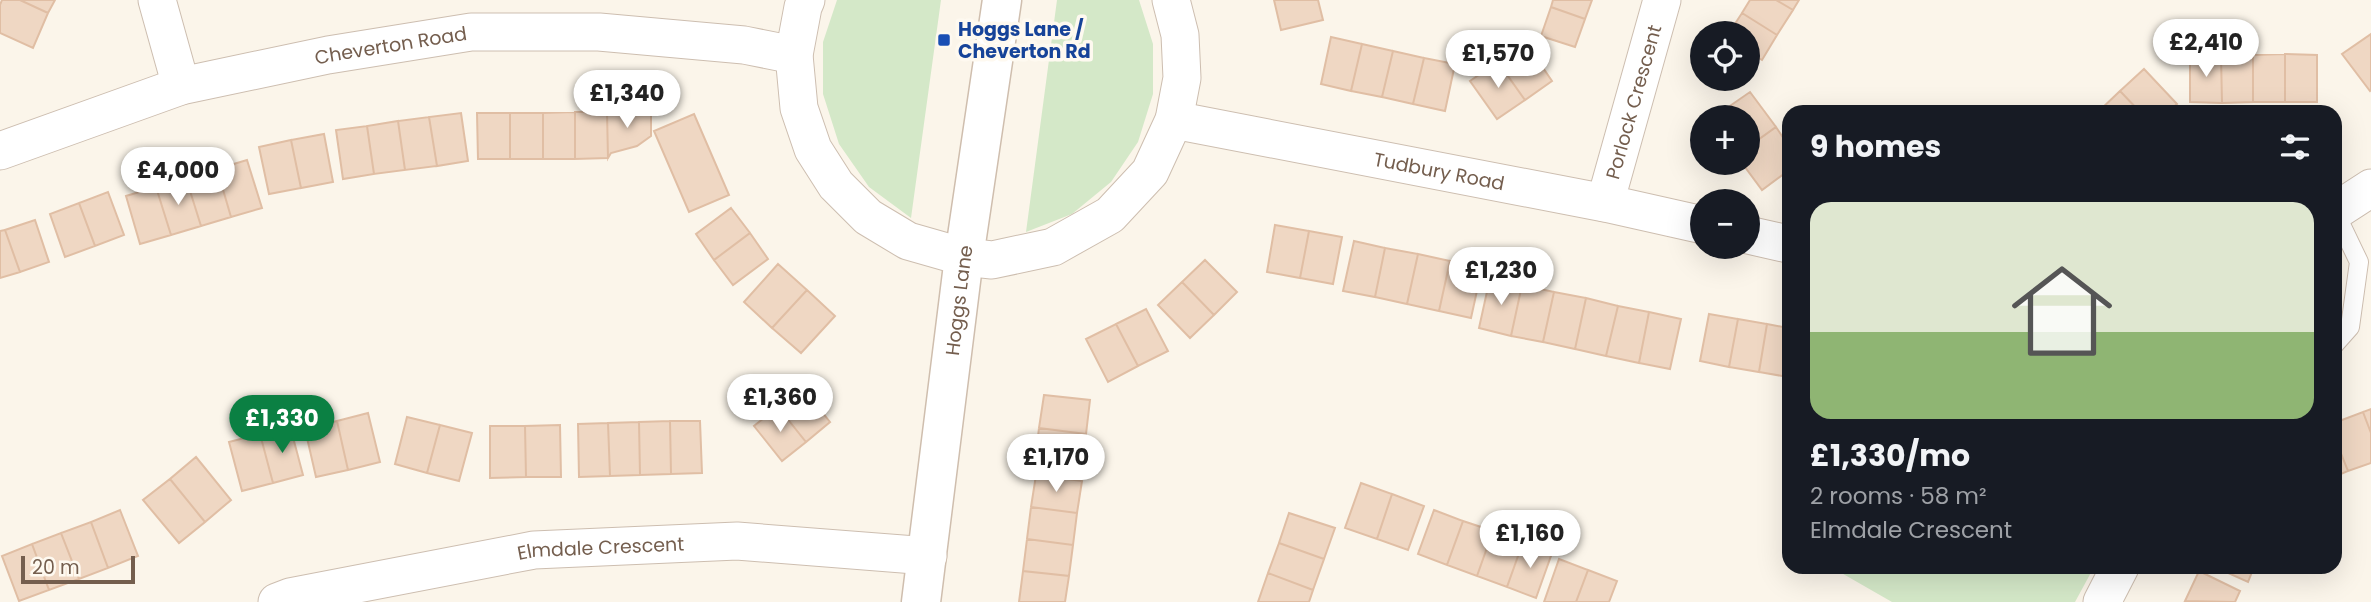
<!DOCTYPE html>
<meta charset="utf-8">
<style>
body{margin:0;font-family:Poppins,sans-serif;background:#20242c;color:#f1f3f6;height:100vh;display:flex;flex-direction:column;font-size:26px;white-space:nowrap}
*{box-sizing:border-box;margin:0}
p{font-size:23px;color:#9ea1a6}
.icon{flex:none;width:38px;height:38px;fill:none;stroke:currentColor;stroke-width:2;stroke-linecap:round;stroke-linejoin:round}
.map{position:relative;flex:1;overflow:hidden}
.drawer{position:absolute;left:1782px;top:105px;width:560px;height:469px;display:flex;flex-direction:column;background:#171b24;border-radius:21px;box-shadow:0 7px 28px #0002}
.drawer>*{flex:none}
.fabs{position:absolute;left:1690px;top:21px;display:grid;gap:14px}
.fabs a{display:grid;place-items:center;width:70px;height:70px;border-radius:50%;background:#171b24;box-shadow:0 7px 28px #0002;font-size:35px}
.scale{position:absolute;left:21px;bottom:18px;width:114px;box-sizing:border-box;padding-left:7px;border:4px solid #745e4e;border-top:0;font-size:19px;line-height:24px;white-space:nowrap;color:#745e4e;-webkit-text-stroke:5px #fef9f0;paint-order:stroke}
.price{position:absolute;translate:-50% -60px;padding:0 16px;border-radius:24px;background:#fff;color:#222;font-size:23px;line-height:46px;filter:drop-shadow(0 2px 4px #0008)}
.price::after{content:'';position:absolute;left:50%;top:42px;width:21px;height:16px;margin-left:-10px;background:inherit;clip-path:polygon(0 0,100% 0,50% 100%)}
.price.selected{background:#0b8043;color:#fff}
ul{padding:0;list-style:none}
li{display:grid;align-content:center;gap:14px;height:371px;padding:0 28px}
li span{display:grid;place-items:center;height:217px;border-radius:21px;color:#555}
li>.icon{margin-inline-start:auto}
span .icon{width:126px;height:126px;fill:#fffc;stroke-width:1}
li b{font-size:30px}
h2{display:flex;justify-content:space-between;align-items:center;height:84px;padding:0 28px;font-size:30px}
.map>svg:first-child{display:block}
.green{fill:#d4e8c8}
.building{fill:#efd7c3;stroke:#e0bea4;stroke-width:2}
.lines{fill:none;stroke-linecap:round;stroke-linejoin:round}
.lane-casing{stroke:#cdbeb0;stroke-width:20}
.street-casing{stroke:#cdbeb0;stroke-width:39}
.secondary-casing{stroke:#cfbeae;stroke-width:41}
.lane{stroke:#fff;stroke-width:18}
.street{stroke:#fff;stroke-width:37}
.secondary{stroke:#fff;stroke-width:38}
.transit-dot{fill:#1a4fb4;stroke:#fef9f0;stroke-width:2.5}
.labels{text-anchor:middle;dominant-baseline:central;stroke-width:7;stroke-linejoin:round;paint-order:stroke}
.transit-label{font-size:19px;font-weight:bold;fill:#164399;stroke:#fef9f0;text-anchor:start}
.street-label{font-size:19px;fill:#745e4e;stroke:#fef9f0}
</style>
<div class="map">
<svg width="2371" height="602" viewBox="0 0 2371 602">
<rect width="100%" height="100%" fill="#fbf5ea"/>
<!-- green -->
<path class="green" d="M837,0H941L911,218L869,187L839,144L823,94V42Z
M1057,0H1139L1153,44V94L1138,142L1111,182L1072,214L1026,232Z
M1831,567H2094L2075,602H1892Z"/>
<!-- building -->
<path class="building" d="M2,0H20L48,13L33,48L0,33V5Z
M20,0H55L48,13Z
M1274,0H1318L1323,20L1281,30Z
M1553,0H1592L1585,19L1551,7Z
M1750,0H1776L1793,10L1777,35L1742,13Z
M1776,0H1799L1793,10Z
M1551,7L1585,19L1575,47L1541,36Z
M1742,13L1777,35L1762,60L1748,52V33H1729Z
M2371,34V90L2370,91L2342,54Z
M1331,37L1362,44L1351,91L1321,84Z
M1526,43L1552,81L1525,100L1498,62Z
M1362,44L1393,51L1382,97L1351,91Z
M1393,51L1424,58L1413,104L1382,97Z
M2285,54L2317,55V102H2285Z
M2285,54V102H2253V55Z
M2190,55H2221L2222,103L2190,102Z
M2221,55H2253V102L2222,103Z
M1424,58L1455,64L1445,111L1413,104Z
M1498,62L1525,100L1497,119L1470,81Z
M2144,69L2177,104L2168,112H2140L2120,91Z
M2120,91L2140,112H2098Z
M1750,92L1776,127L1748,147V117H1714Z
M575,112V159H543V113Z
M575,112H607L608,158L575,159Z
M607,112H651V136L637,146L611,153L608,158Z
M461,113L468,161L437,166L429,117Z
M477,113H510V159H478Z
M510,113H543V159H510Z
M694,114L729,195L689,212L654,131Z
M429,117L437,166L405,170L398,121Z
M398,121L405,170L374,174L367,126Z
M367,126L374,174L343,179L336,130Z
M1776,127L1788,145V171L1762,190L1742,163H1748V147Z
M324,134L333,182L301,188L291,140Z
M291,140L301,188L269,194L259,147Z
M247,160L262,208L231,217L217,169Z
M217,169L231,217L201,226L186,178Z
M186,178L201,226L171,235L156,187Z
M156,187L171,235L140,244L126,196Z
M108,192L124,235L95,246L79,203Z
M79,203L95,246L65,257L50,214Z
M731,208L750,233L714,260L696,234Z
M35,220L49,262L20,272L5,230Z
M1275,225L1309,231L1300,278L1267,272Z
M5,230L20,272L0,278V231Z
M1309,231L1342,237L1333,284L1300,278Z
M750,233L768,259L733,285L714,260Z
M1354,241L1385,248L1375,297L1343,291Z
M1385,248L1418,254L1407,304L1375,297Z
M1418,254L1450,261L1439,311L1407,304Z
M1205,260L1237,292L1214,315L1182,282Z
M1450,261L1482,268L1471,318L1439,311Z
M778,264L807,290L772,328L744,302Z
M1490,278L1522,285L1511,336L1479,328Z
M1182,282L1214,315L1190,338L1158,305Z
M1522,285L1554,292L1543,342L1511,336Z
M807,290L835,316L801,353L772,328Z
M1554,292L1586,298L1575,349L1543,342Z
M1586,298L1618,306L1606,356L1575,349Z
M1618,306L1649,312L1639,363L1606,356Z
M1146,309L1168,351L1138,366L1116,324Z
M1649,312L1681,319L1670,369L1639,363Z
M1709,314L1738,319L1729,367L1700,361Z
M1738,319L1767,324L1759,372L1729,367Z
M1116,324L1138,366L1108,382L1086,339Z
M1767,324L1788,328V377L1759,372Z
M802,387L830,422L806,442L778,407Z
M1044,395L1090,400L1086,434L1039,428Z
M778,407L806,442L782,461L754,426Z
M2371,409V433L2363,412Z
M2363,412L2371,433V463L2348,471L2334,436V423Z
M368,413L380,462L348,470L337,421Z
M407,417L440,425L427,473L395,464Z
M337,421L348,470L316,477L305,429Z
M670,421H700L702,473L671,474Z
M670,421L671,474L640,475L639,422Z
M639,422L640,475L610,476L608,423Z
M608,423L610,476L579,477L578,424Z
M440,425L472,433L459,481L427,473Z
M560,425L561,477H526L525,426Z
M290,426L303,475L273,483L260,434Z
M490,426H525L526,477L490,478Z
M1039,428L1086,434L1081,467L1035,461Z
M260,434L273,483L242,491L229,442Z
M2334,436L2348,471L2334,477Z
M196,457L231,500L205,522L170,479Z
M1036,475L1082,481L1077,513L1031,507Z
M170,479L205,522L179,543L143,500Z
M1361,483L1392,494L1377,539L1345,528Z
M1392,494L1424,506L1408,550L1377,539Z
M1031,507L1077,513L1073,545L1027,539Z
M120,510L138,556L108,568L91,522Z
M1434,510L1463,521L1447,565L1418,554Z
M1289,513L1335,528L1324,559L1279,543Z
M1463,521L1493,531L1477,576L1447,565Z
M91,522L108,568L79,579L61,533Z
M1493,531L1523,542L1507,587L1477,576Z
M61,533L79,579L49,590L32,544Z
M1027,539L1073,545L1069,576L1023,571Z
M1523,542L1552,553L1536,598L1507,587Z
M1279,543L1324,559L1313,590L1268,573Z
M32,544L49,590L19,601L2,556Z
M1559,559L1588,570L1576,602H1544Z
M2215,567H2254L2248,582Z
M1588,570L1617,581L1609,602H1576Z
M1023,571L1069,576L1065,602H1019Z
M2199,571L2240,591L2235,602L2185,601Z
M1268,573L1313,590L1309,602H1258Z"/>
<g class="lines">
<!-- lane casing -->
<g class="lane-casing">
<path id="lane" d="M2334,345L2350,327L2359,262L2335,212"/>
</g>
<!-- street casing -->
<g class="street-casing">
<g id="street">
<path d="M157,0L181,86"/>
<path d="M806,0L803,7L794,55L799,108L813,149L836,185L868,217L908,241L964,257L992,260L1053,247L1110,215L1150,172L1174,120L1182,78L1180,35L1171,0"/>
<path id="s1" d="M1174,120L1605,203L1703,225"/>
<path id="s2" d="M0,151L181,86L328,55L471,32H599L744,45L794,55"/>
<path id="s3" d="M1605,203L1662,0"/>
<path d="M2334,212L2371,188"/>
<path d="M1748,235L1788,244"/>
<path id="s4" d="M277,602L290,597L534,550L737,541L928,556"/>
<path d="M2102,602L2120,567"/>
</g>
</g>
<!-- secondary casing -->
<g class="secondary-casing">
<g id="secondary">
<path id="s5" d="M921,602L964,257L1002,0"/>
</g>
</g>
<!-- lane -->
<use href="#lane" class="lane"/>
<!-- street -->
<use href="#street" class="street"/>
<!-- secondary -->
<use href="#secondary" class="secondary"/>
</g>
<!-- markers -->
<rect class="transit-dot" x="937" y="33" width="14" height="14" rx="3.5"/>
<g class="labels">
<!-- transit labels -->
<g class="transit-label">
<text x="958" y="29">Hoggs Lane /<tspan x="958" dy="22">Cheverton Rd</tspan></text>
</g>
<!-- street labels -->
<g class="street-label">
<text stroke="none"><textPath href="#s2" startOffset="406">Cheverton Road</textPath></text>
<text stroke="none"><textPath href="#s3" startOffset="105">Porlock Crescent</textPath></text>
<text stroke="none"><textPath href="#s1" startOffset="270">Tudbury Road</textPath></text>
<text stroke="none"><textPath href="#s5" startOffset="304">Hoggs Lane</textPath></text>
<text stroke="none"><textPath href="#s4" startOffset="329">Elmdale Crescent</textPath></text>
</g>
</g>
</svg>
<div class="fabs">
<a><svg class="icon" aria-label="locate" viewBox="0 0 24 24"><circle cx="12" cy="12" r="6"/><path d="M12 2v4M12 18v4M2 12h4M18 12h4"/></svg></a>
<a>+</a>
<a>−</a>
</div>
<div class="scale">20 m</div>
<b class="price" style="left:2206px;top:79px">£2,410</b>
<b class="price" style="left:1498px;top:90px">£1,570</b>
<b class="price" style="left:627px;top:130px">£1,340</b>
<b class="price" style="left:178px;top:207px">£4,000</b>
<b class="price" style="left:1501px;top:307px">£1,230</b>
<b class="price" style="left:780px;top:434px">£1,360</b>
<b class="price selected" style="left:282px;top:455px">£1,330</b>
<b class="price" style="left:1056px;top:494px">£1,170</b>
<b class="price" style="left:1530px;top:570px">£1,160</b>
<section class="drawer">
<h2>9 homes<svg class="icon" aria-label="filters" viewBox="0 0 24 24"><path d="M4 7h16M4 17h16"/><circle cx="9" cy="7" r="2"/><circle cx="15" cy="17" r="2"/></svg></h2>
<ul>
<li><span style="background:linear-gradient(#dfe7d0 60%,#8fb573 0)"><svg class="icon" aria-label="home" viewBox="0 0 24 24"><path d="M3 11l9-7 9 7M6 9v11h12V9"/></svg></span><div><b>£1,330/mo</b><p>2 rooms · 58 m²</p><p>Elmdale Crescent</p></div></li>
</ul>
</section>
</div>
